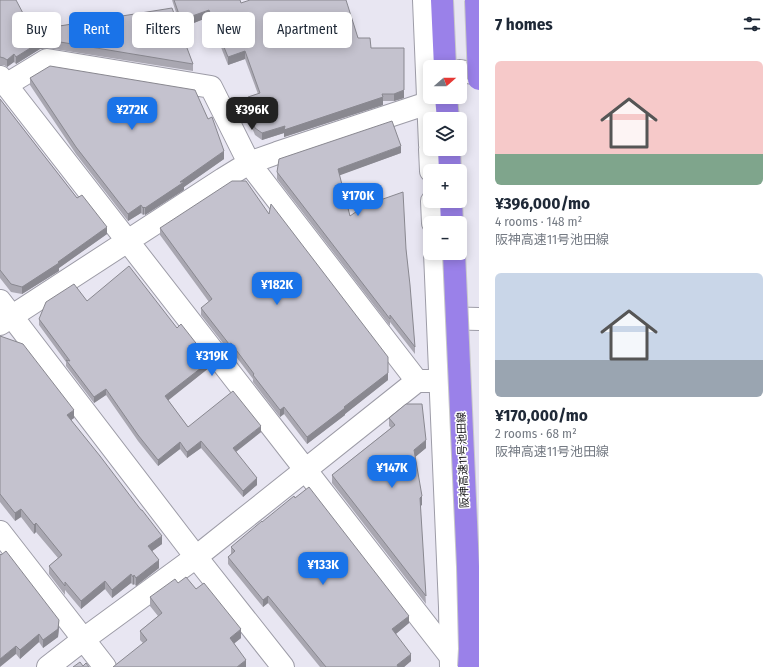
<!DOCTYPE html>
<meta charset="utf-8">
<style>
body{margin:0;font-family:"Fira Sans Condensed","Noto Sans JP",sans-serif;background:#f2f2f3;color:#1f2937;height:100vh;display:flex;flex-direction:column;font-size:15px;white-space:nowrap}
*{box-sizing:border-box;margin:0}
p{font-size:13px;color:#747a83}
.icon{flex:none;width:22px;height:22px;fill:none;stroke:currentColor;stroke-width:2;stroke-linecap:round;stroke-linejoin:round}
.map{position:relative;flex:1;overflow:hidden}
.sheet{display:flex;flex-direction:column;background:#fff;width:300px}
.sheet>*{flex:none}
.top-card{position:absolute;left:12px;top:12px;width:380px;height:36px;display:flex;gap:8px}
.needle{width:26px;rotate:70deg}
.fabs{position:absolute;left:423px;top:60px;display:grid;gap:8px}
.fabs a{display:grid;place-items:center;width:44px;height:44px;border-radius:6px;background:#fff;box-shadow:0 2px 10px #0003;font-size:20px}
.price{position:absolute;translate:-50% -34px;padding:0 9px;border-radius:8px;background:#1a73e8;color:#fff;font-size:13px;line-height:26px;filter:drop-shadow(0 1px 2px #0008)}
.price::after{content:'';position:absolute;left:50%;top:24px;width:12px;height:9px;margin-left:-6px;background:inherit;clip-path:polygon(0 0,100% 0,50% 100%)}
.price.selected{background:#222;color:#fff}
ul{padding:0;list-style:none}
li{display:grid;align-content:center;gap:8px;height:212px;padding:0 16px}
li span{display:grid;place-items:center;height:124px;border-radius:6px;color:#555}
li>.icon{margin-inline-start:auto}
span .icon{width:72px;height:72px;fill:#fffc;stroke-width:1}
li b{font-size:17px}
h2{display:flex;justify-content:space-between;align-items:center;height:48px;padding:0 16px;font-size:17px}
.chip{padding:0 14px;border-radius:6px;background:#fff;box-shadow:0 2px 10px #0003;font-size:14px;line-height:36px}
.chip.selected{background:#1a73e8;color:#fff}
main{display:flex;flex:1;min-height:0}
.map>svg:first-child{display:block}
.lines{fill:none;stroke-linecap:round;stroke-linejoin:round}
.minor-casing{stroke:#9d9ca7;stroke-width:24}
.tertiary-casing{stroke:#9d9ca7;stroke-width:24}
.motorway-casing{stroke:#c8c8c9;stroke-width:24}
.minor{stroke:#fff;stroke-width:22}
.tertiary{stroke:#fff;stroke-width:22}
.motorway{stroke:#9a81e9;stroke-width:22}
.motorway-bridge-casing{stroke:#c8c8c9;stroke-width:24;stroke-linecap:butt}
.motorway-bridge{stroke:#9a81e9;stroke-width:22}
.wall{fill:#a9a7b1}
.shaded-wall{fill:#898890}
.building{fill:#c4c2ce;stroke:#898890}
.labels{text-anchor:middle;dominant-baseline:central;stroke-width:3;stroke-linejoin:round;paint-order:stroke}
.street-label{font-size:11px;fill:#1a191d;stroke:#fff}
</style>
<main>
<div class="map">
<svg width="479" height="667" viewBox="0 0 479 667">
<rect width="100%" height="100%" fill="#e8e6f2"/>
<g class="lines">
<!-- minor casing -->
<g class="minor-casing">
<path id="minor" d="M460,71L479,74
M0,77L451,657
M6,85L47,60L211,87L249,163L417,381
M0,301L196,557L283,667
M439,318L479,319
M0,324L223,179L249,163L277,153L428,103
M0,532L105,667
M48,667L84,639L196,557L417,381H431"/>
</g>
<!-- tertiary casing -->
<g class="tertiary-casing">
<path id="tertiary" d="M424,0L430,145
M430,149L431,171
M432,201L433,223
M435,253L450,607L451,667"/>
</g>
<!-- motorway casing -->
<g class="motorway-casing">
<path id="motorway" d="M442,0L445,67
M446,97L448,119
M449,149L450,171
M451,201L452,223"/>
</g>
<!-- minor -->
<use href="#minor" class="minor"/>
<!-- tertiary -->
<use href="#tertiary" class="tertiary"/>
<!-- motorway -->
<use href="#motorway" class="motorway"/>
<!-- motorway-bridge casing -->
<g class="motorway-bridge-casing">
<path id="motorway-bridge" d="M476,0L479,79
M454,253L468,567L470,649L469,667"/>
</g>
<!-- motorway-bridge -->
<use href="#motorway-bridge" class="motorway-bridge"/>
</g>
<!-- wall -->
<path class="wall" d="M0,0L25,25L21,26L22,32L193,64V71L48,48L40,49L16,64L14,62L7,67L4,65H0Z
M172,0H240L241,3L358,38L371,48L404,98L394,101H383V105L284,137V133L262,140L255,135L248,118V110H250L248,105V97L258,94L245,59L228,65L209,17L181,28Z
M30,78L224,159L184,187V190L145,215L144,214L143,215L141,213L128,221L76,154L30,85Z
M0,99L77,198L107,234L59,268V271L22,294L11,292L0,278Z
M401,153L339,175L350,216L406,249L415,347V354L390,322V326L277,179V172Z
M269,214L388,364V380L345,414V415L307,444L284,414L280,417L253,382V379L231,350L229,351L201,315V308L209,302L160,235V228Z
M87,301L177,328L210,367L168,400L188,427L261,432L236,452L257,485L243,497L201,448L187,458L180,449L158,466L138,441L106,395L94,403L66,366V362L39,325V319Z
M0,336L74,418L71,420L162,544L152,551L159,568L136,586L134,584L133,585L131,583L112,598L105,589L81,609L65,590V595L49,574V566L58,558L36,532L34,534L21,517L15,521L0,502Z
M389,418L426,448L415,457L422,505L420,506L426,604L332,483V475L391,428L389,426Z
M231,547L409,623L396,634L411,661L404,667H320L268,603L263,607L228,564V557L231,554Z
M0,554L59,628L58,637L43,648L39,642L20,659L16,654Z
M178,583L196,589L241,638L234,643L246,667L143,643L140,640V631L158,616L150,606V597Z"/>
<!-- shaded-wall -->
<path class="shaded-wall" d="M209,10V17L181,28V20Z
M25,17V25L19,27V19Z
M48,40V48L40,49L16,64V57L40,42Z
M245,51V59L228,65V57Z
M14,54V62L7,67V60Z
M404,90V98L394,101V94Z
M383,97V105L284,137V133L262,140V133Z
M401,146V153L338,176V169Z
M224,151V159L184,187V190L145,215V208L180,182Z
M141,205V213L128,221V214Z
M144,207V214L143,215V208Z
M107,227V234L59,268V271L22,294V287Z
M231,343V350L229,351V344Z
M388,357V380L345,414V415L307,444V437Z
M210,361V367L165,403V396Z
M106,389V395L94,403V397Z
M284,407V414L280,417V410Z
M74,410V418L67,423V415Z
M261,426V432L233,454V448Z
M426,440V448L414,458V450Z
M201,441V448L187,458V452Z
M180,442V449L158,466V460Z
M257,478V485L243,497V491Z
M422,496V505L420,506V498Z
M21,509V517L15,521V513Z
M36,523V532L34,534V525Z
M162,536V544L148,554V546Z
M159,560V568L136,586V578Z
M131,574V583L112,598V590Z
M134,575V584L133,585V577Z
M105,581V589L81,609V601Z
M268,596V603L263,607V600Z
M409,616V623L392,637V629Z
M59,620V628L58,637L43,648V640Z
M241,629V638L230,647V638Z
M39,634V642L20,659V650Z
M16,646V654L0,667V659Z
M411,654V661L404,667H397V665Z
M246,660V667H237Z"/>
<!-- building -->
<path class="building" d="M0,0H16L25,17L19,19L22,32L172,8L193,64L48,40L40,42L16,57L14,54L7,60L4,58L0,57Z
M174,0H240L241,3L250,0H346L358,38H370L371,48H404V90L394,94H382L383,97L284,130L285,126L262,133L255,128L248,110L252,109L248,97L260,93L245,51L228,57L209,10L181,20Z
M50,66L195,90L208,119L212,117L224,151L180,182H184L145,208L144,207L143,208L141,205L128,214L76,147L30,78Z
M0,99L77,198L82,195L107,227L58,262L59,263L22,287L11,284L0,270Z
M392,121L401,146L338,169L350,216L366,205L403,192L406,249L410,285L415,347L390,315V319L277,172L279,159Z
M232,181H246L269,214L271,204L388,357V373L344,407L345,408L307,437L284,407L280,410L253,375L254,374L231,343L229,344L201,308L212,299L160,228Z
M129,266L177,328L181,324L210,361L165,396L188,427L233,391L261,426L233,448L257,478L243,491L201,441L187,452L180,442L158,460L138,435L106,389L94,397L66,360L70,361L39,319L46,302L74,284L87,301Z
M0,336L23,344L74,410L67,415L100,456L141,510H142L162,536L148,546L159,560L136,578L134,575L133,577L131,574L112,590L105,581L81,601L65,582V586L49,566L62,555L36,523L34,525L21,509L15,513L0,494Z
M406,404H422L426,440L414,450L422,496L420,498L426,596L332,475L395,425L389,418Z
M309,487L409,616L392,629L411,654L397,665L398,667H326L268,596L263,600L228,557L235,551L231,547L262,521V522L294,496L295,498Z
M6,551L59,620L58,629L43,640L39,634L20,650L16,646L0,659V554L1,555Z
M186,577L196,589L204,583L241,629L230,638L246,660L237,667H113L147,640L140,631L162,613L150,597L175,579L178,583Z
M80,662L83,666L86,663L89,667H73Z"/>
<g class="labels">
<!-- street labels -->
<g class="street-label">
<text transform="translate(463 460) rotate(-92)">阪神高速11号池田線</text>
</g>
</g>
</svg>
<div class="fabs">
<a><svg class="needle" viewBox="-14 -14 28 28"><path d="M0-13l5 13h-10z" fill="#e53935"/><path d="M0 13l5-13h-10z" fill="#747a83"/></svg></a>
<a><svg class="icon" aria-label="layers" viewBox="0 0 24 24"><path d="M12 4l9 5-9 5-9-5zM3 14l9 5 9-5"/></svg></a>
<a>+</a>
<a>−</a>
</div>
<b class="price" style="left:132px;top:131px">¥272K</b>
<b class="price selected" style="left:252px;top:131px">¥396K</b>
<b class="price" style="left:358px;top:217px">¥170K</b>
<b class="price" style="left:277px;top:306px">¥182K</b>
<b class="price" style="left:212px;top:377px">¥319K</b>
<b class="price" style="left:392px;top:489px">¥147K</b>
<b class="price" style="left:323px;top:586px">¥133K</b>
<div class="top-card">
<a class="chip">Buy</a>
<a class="chip selected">Rent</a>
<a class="chip">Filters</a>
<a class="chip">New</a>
<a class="chip">Apartment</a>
</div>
</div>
<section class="sheet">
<h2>7 homes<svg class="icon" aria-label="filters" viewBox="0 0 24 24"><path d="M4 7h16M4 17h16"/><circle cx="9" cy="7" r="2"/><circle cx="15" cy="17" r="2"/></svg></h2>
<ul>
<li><span style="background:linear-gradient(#f6c9c9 75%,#7fa58c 0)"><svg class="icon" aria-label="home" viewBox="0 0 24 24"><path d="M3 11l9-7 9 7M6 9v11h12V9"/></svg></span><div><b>¥396,000/mo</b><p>4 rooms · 148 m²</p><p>阪神高速11号池田線</p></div></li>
<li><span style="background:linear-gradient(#c9d6e8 70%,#9aa5b1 0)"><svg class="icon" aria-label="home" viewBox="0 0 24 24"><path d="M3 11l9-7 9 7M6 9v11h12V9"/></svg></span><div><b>¥170,000/mo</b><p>2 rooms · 68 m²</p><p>阪神高速11号池田線</p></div></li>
</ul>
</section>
</main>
